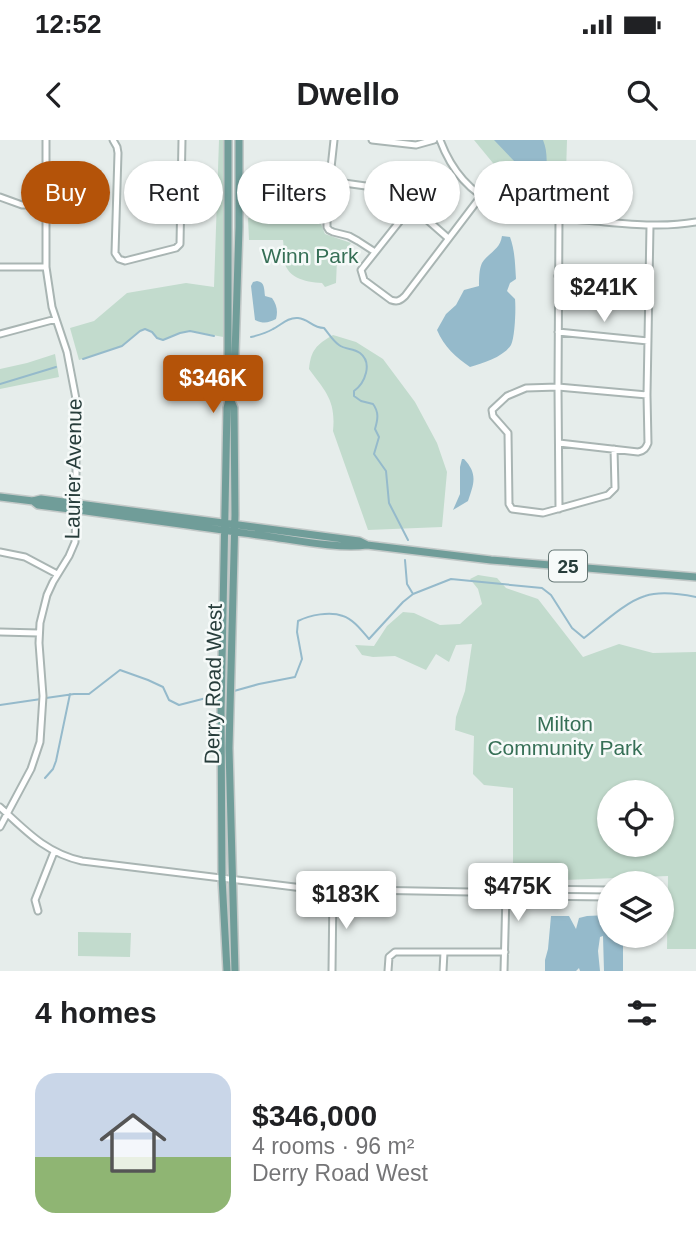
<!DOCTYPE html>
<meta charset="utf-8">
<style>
body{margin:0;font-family:Helvetica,sans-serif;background:#f2f2f2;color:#202124;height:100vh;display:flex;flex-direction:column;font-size:26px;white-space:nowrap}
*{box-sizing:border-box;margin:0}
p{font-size:23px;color:#757577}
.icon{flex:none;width:38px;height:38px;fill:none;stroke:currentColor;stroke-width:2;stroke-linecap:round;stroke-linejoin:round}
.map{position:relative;height:831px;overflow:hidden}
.sheet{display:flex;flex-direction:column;background:#fff;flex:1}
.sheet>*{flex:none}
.guide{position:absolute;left:21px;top:21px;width:654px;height:63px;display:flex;gap:14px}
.buttons{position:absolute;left:597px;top:640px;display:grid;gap:14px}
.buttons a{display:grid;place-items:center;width:77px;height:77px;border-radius:50%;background:#fff;box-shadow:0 2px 5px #0004;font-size:35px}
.price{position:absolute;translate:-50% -60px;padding:0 16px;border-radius:7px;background:#fff;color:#222;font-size:23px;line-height:46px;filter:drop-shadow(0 2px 4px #0008)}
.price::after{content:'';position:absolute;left:50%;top:42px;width:21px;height:16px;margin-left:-10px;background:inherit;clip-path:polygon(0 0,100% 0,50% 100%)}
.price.selected{background:#b45309;color:#fff}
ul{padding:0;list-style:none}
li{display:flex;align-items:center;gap:21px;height:175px;padding:0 35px}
li span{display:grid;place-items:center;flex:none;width:196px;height:140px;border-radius:21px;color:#555}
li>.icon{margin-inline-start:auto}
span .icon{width:84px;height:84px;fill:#fffc;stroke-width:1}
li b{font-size:30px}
h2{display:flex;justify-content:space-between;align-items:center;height:84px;padding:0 35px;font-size:30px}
.chip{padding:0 24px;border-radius:32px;background:#fff;box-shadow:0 2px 5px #0004;font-size:24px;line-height:63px}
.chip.selected{background:#b45309;color:#fff}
.status{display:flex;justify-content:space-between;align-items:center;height:49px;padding:0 35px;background:#fff;direction:ltr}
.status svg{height:19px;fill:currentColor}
header{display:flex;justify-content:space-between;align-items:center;height:91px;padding:0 35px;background:#fff;font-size:32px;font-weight:800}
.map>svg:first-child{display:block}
.green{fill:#c2dbcd;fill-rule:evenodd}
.water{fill:#95bacb}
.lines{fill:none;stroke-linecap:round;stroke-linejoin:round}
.stream{stroke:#95bacb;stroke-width:2}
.minor-casing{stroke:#a9b5b3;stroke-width:9}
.major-casing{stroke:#c3c9c8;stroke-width:10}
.minor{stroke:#fff;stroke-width:5}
.major{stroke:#709d99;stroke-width:7}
.labels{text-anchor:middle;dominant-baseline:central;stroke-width:5;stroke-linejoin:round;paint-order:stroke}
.shield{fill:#f6faf9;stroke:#657674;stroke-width:2}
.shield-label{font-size:19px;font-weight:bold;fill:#273d3b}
.park-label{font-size:21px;fill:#366f56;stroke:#f6faf9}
.street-label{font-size:21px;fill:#273d3b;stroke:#f6faf9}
</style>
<div class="status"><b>12:52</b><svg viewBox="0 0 49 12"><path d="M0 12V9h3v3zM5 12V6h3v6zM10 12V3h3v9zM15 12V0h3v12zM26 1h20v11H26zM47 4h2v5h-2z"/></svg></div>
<header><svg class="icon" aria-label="back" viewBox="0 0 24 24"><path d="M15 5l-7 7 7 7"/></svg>Dwello<svg class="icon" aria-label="search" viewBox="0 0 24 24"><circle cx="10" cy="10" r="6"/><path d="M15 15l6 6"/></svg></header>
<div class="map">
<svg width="696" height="831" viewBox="0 0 696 831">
<rect width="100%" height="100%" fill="#e6edeb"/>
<!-- green -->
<path class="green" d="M219,0H231L229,198L190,191L180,193L163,200L157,198L152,192L145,189L140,191L122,206L79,220L70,188L94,181L127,153L186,143L214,147Z
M474,0H567L565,67C535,65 518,65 490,50L502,34Z
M248,78L285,79L321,84L325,94L351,103L337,120L336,143L325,147L322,143C304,142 286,138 283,117C283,111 284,106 283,100H249Z
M333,195L356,202L383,219L415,262L437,303L447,332L442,387L368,390L333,291C336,261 326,252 309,229C311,210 316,205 333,195Z
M55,214L59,237L0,249V229L27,223Z
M478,435L497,438L506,448L538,459L583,517L619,504L653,513L696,512V809H667L668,736L513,742V648L484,645L473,634L474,596L455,590L456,577L465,551L472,504L456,505L449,522L436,514L426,530L395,516L373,517L362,515L355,505L374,506L387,486L403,472L414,473L440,485L460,484L482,464L478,449L470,439ZM609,653H662V705H609Z
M78,792L131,793L130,817L78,816Z"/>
<!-- water -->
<path class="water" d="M494,0H543C548,12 547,25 545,38L538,44L525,43L515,35V22Z
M502,96L510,97C515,111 515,124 516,139L510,143L507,151L515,159C516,168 515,197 511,205C503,217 483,223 470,227C456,217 444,207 437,190L446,174L456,165L464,150L479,146C479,140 479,129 482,123C489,112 500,110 502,96Z
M257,141C265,142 264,149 265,156L272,158C277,165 278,171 276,179C268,183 264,184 255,180L251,146L253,142Z
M462,319H464C478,334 474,343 468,361L453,370L460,354V327Z
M609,775V796H623V831H604L603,796L600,797L598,811L600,831H580L579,828L576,831H545V820L548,809L551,776H569L576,789L579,778L587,776Z"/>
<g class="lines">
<!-- stream -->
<path class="stream" d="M251,197C259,195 266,193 273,189C281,185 288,177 298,178C309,179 312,188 324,188C329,194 333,201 339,205C346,210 353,208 360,213C373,223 365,243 354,251V256L361,261L373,264C379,272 378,279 375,289L379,297L374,314L386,331L389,363L408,400
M83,219L122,206L140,191L145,189L152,192L157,198L163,200L180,193L190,191L214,196
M0,244L56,227
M405,420L407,444L413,454
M234,551L259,544L295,537L302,519L297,492L298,481C310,475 330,471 343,476C353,479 362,491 369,499L403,462L413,454L451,439L542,448L551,455L572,488L584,498C601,485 625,462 645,456C660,451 681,454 696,457
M46,558L74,554H89L120,530L148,540L163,547L169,560L179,565L218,555
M0,565L41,559
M45,638L53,629L56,621L70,554"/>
<!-- minor casing -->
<g class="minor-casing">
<path id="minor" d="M113,0L117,7L118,13L115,113L119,119L125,121L176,108L180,104L182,0
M334,0L327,65V87L329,90L333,92L349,96L358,101L375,112
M372,0L416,5L434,0
M440,0C468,75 526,75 595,81C629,84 662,88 696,82
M0,57L22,65H47
M327,65L287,59L257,58L253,53C253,46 252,36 260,34L287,35L387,49L399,55L448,98
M411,67L361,130L364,140L391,160C397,162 400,161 405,156L481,56
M0,127H46
M558,136L649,144
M558,192L648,201
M0,194L56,179
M559,303L638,312C644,311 646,308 648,303L647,255L650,86
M614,309L615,348L608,355L543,373L512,369L509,364L508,293L493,276L492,270L507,256L526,248L558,247L647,255
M559,369L558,247L559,78
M0,412L25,417L57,434
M0,492L39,493
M0,667C26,691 46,713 82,721L311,749L519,753
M0,687L31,629L40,602L43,556L39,503L40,483L47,455L53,442L69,416L75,402L76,370V259L67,212L52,167L46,127V0
M609,750L527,749L519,753L526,756L609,757
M38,771L35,760L54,712
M332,831L333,750
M388,831L389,817L395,812H505
M443,831L444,812
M504,831L506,753"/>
</g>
<!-- major casing -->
<g class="major-casing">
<path id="major" d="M231,220L235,215L239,87V0
M230,259L234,268L235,375L229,608L235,831
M0,357L33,361L41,359L359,401L367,405
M33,361L38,365C114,374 190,386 266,396C295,400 339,409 367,405L491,420L696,437
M227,831L222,738L221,572L227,268C231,255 233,227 228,214V0"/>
</g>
<!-- minor -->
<use href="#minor" class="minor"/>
<!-- major -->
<use href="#major" class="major"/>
</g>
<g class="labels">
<!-- shield labels -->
<rect class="shield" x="549" y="410.5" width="38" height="31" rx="5"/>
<g class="shield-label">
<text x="568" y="426">25</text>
</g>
<!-- park labels -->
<g class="park-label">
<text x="310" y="115">Winn Park</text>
<text x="565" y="583">Milton<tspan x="565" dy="24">Community Park</tspan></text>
</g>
<!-- street labels -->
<g class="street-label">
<text transform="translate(73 329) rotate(-89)">Laurier Avenue</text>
<text transform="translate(213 544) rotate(-89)">Derry Road West</text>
</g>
</g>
</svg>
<div class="buttons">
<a><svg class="icon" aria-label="locate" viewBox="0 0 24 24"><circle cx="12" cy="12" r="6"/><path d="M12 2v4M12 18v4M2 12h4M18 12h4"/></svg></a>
<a><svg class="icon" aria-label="layers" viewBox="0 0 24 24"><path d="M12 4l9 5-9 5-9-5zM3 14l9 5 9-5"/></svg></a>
</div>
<b class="price" style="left:604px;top:184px">$241K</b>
<b class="price selected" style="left:213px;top:275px">$346K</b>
<b class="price" style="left:518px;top:783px">$475K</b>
<b class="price" style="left:346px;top:791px">$183K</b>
<div class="guide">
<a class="chip selected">Buy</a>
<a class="chip">Rent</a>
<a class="chip">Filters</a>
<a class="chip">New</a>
<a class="chip">Apartment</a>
</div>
</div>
<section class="sheet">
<h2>4 homes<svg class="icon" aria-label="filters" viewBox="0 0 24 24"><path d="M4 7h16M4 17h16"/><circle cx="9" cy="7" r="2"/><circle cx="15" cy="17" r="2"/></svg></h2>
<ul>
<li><span style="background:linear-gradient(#c9d6e8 60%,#8fb573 0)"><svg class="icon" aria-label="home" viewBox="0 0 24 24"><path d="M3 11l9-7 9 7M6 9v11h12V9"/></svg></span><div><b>$346,000</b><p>4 rooms · 96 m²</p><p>Derry Road West</p></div></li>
</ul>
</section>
